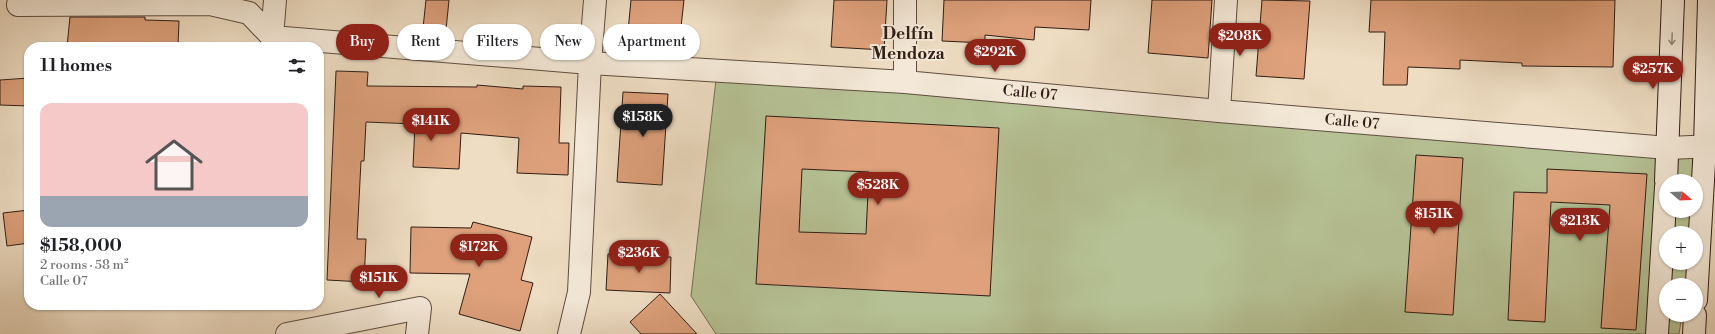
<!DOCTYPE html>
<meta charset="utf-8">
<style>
body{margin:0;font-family:"Libre Bodoni",serif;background:#f2f2f2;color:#202124;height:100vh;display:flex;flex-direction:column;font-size:15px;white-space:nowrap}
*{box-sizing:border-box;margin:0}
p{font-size:13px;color:#757577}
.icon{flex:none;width:22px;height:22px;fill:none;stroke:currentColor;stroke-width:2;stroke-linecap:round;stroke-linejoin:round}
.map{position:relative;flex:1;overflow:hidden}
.side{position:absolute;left:24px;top:42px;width:300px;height:268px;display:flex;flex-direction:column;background:#fff;border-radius:16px;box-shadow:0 1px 3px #0004}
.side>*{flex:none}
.banner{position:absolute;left:336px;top:24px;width:380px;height:36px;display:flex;gap:8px}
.needle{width:26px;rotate:109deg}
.controls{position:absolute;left:1659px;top:174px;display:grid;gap:8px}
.controls a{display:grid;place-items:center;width:44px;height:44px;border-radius:50%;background:#fff;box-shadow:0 1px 3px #0004;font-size:20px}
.price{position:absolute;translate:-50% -34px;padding:0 9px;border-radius:14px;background:#8f2418;color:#fff;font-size:13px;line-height:26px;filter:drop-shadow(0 1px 2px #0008)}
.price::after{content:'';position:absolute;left:50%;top:24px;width:12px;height:9px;margin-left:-6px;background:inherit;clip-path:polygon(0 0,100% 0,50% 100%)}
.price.selected{background:#222;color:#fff}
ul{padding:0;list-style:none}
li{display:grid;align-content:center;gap:8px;height:212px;padding:0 16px}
li span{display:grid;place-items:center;height:124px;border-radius:12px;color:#555}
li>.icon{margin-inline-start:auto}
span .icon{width:72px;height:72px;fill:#fffc;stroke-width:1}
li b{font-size:17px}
h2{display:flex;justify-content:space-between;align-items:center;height:48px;padding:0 16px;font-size:17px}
.chip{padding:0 14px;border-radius:18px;background:#fff;box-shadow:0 1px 3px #0004;font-size:14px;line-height:36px}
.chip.selected{background:#8f2418;color:#fff}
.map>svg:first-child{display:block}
.green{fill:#b6c295;stroke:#727055;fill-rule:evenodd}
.building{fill:#dea17c;stroke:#2f1d15;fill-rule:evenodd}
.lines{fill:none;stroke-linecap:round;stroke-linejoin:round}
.street-casing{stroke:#5f4d40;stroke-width:24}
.secondary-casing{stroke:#2f1d15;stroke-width:24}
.street{stroke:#f4e9d8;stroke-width:22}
.secondary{stroke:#f4e9d8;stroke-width:22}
.oneway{stroke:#9b8d80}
.labels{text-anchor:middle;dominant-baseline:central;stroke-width:4;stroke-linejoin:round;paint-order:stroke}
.street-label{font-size:15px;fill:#2f1d15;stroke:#f4e9d8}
.quarter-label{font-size:17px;font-weight:bold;fill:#2f1d15;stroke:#f4e9d8}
</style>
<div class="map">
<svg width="1715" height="334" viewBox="0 0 1715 334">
<rect width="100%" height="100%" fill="#eeddc3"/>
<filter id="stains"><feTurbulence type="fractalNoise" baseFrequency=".005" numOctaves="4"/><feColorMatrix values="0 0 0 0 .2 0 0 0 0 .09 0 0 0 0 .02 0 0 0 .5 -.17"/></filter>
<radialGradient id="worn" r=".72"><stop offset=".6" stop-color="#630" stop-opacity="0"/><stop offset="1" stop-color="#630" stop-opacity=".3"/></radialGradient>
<!-- green -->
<path class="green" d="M717,71L1705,146L1693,233H1666V263H1689L1686,285H1666V315H1682L1679,334H716L691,296ZM1666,181H1696V211H1666Z"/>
<!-- building -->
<path class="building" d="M426,0H449L446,30L423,28Z
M631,0H684L680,36L628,31Z
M834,0H887L884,50L831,47Z
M944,0H1091L1089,30L1035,27L1034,40L985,35V43L942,41Z
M1152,0H1212L1208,58L1148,53Z
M1262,0L1310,1L1304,79L1256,76Z
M1371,0H1615L1613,67L1522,66V63L1460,60V69L1408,67L1407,85H1383L1385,32H1369Z
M70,17H145V20L179,21L178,45L143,44V47H67Z
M336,71L368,72L367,86L477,87V85L523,89V86L561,87L559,143H569L568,175L517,173L519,138L461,133L459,169L413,167L415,124L366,122L364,161H361L357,239H366L364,282L327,280Z
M29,78V106L0,105V80Z
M623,92L668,94L662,185L617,182Z
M766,116L999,128L990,296L756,284ZM802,169L869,172L866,234L799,232Z
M1416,155L1463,158L1453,315L1405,312Z
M1547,169L1647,174L1636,330L1601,328L1610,205L1551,202L1545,322L1508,320L1514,192L1547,193Z
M29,210V243L7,246L3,213Z
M473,222L532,237L521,280L533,283L520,331L459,314L470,274L410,273L411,227L471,228Z
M608,254L671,257L670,293L606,290Z
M660,294L697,334H641L630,322Z"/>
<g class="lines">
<!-- street casing -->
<g class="street-casing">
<path id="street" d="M19,0L18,5L210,4L249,13L272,37
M905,0V82
M272,37L590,63L905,82L1219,111L1668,148L1715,146
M272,37L275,0
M1219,111L1226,0
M287,334L420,308L417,334
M569,334L579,292L590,63L595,0"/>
</g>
<!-- secondary casing -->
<g class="secondary-casing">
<path id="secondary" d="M1666,181L1673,0
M1696,300L1705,146L1709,0
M1657,334L1666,187
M1694,334L1695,315"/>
</g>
<!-- street -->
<use href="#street" class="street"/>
<!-- secondary -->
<use href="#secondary" class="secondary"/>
</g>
<!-- one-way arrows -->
<defs><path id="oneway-shaft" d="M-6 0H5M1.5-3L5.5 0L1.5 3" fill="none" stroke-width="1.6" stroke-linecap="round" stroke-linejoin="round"/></defs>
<use class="oneway" href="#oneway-shaft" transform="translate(1672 39) rotate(92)"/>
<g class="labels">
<!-- street labels -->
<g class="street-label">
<text transform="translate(1030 93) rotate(5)">Calle 07</text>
<text transform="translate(1352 122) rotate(5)">Calle 07</text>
</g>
<!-- quarter labels -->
<g class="quarter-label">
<text x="908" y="34">Delfín<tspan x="908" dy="20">Mendoza</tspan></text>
</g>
</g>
<rect width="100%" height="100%" filter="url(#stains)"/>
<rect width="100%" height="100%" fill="url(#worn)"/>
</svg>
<div class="controls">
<a><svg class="needle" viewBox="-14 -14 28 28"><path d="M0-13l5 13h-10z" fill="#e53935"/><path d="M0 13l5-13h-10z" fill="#757577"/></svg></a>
<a>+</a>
<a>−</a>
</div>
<b class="price" style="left:1240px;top:57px">$208K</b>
<b class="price" style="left:995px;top:73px">$292K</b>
<b class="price" style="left:1653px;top:90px">$257K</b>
<b class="price selected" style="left:643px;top:138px">$158K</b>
<b class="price" style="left:431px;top:142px">$141K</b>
<b class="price" style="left:878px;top:206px">$528K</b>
<b class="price" style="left:1434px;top:235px">$151K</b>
<b class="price" style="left:1580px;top:242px">$213K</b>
<b class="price" style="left:479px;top:268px">$172K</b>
<b class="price" style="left:639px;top:274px">$236K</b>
<b class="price" style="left:379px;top:299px">$151K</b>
<div class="banner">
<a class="chip selected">Buy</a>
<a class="chip">Rent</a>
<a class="chip">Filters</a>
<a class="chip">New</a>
<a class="chip">Apartment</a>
</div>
<section class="side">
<h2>11 homes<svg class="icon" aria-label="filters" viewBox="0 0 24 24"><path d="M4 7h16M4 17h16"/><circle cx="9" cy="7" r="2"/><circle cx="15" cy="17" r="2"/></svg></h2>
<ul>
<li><span style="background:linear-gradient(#f6c9c9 75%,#9aa5b1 0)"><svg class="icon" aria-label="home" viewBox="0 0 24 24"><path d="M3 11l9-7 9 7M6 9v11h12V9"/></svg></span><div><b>$158,000</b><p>2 rooms · 58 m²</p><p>Calle 07</p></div></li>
</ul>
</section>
</div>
